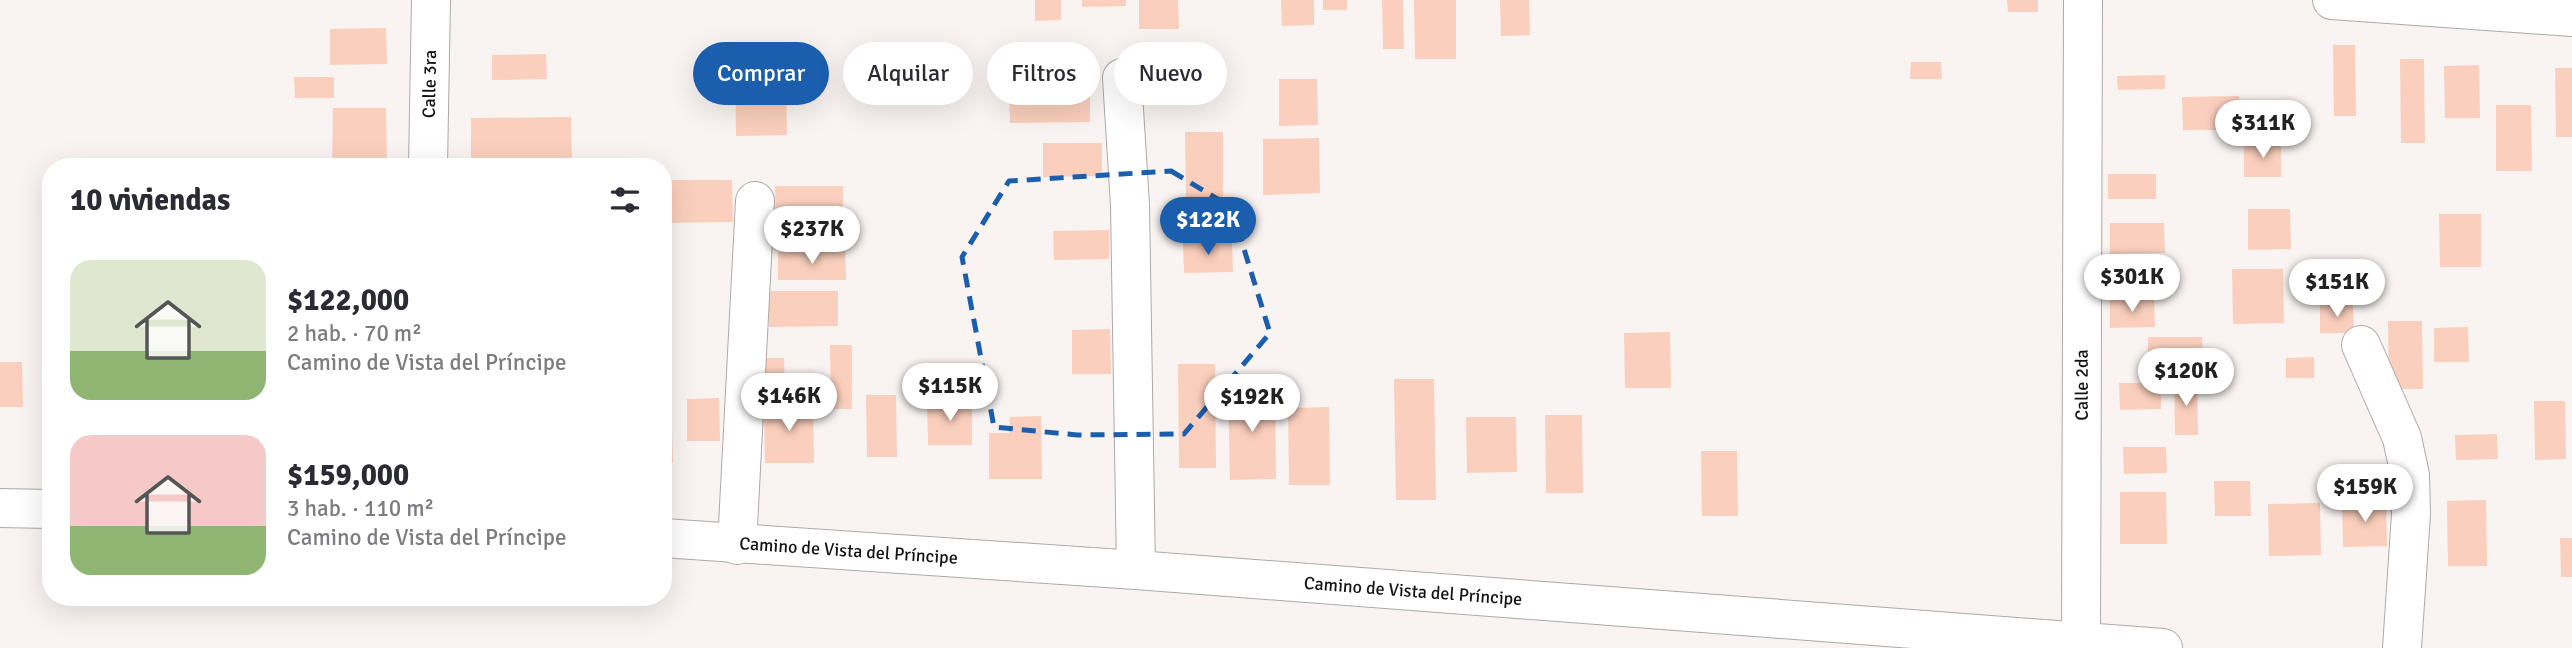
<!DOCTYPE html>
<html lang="es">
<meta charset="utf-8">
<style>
body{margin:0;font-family:Signika,sans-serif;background:#f7f7f7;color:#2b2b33;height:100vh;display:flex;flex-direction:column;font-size:26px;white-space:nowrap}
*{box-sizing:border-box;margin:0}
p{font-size:23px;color:#7c7c81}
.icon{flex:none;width:38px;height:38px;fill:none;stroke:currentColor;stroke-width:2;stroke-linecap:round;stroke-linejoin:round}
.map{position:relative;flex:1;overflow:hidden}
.details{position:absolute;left:42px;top:158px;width:630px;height:448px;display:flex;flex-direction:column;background:#fff;border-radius:28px;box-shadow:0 7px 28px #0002}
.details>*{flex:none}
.guide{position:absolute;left:693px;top:42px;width:665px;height:63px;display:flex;gap:14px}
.price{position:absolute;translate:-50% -60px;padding:0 16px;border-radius:24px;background:#fff;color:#222;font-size:23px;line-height:46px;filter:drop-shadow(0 2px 4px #0008)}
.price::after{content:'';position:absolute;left:50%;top:42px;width:21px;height:16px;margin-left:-10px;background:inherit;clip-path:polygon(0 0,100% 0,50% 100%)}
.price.selected{background:#1c5eae;color:#fff}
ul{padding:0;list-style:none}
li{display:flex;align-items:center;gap:21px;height:175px;padding:0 28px}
li span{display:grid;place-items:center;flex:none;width:196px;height:140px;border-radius:21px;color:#555}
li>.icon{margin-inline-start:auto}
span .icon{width:84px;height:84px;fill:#fffc;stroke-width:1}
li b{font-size:30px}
h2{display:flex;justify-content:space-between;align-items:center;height:84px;padding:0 28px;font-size:30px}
.pill{padding:0 24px;border-radius:32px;background:#fff;box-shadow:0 7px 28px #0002;font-size:24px;line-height:63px}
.pill.selected{background:#1c5eae;color:#fff}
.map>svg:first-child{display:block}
.building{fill:#facfbd}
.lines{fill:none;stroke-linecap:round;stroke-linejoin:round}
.minor-casing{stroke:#aea9a7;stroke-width:40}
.minor{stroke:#fff;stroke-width:38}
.marked{fill:none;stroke:#1c5eae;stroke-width:5;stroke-dasharray:14 9;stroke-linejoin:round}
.labels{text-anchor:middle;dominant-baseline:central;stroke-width:5;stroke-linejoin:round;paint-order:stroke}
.street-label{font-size:18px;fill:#161413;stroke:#fff}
</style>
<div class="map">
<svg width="2572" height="648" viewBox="0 0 2572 648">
<rect width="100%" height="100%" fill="#f9f4f2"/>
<!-- building -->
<path class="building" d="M1035,0H1061V20L1035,21Z
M1082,0H1126V6L1082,7Z
M1139,0H1178L1179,29H1139Z
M1281,0H1314V25L1282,26Z
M1323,0H1347V10H1323Z
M1382,0H1403L1404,49H1383Z
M1414,0H1456V59H1415Z
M1500,0H1529L1530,35L1501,36Z
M2007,0H2038V12H2008Z
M386,28L387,64L330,65V29Z
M2333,45H2355L2356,116H2334Z
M546,54L547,79L492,80V55Z
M2400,59H2424L2425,143H2401Z
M1911,62H1941L1942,79H1910Z
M869,64H905V86L869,87Z
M2479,65L2480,118H2445L2444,66Z
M2555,68H2572V137H2556Z
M786,72L787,135L736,136L735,73Z
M2165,75V89L2118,90L2117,76Z
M294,77H334V98H295Z
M1279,79H1317L1318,125L1279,126Z
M1009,86H1090V122L1010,123Z
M2239,96L2240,130H2183L2182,97Z
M2496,105H2531L2532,171H2496Z
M333,108H386L387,166H332Z
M571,117L572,166H471V118Z
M1185,132H1223V204H1186Z
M1319,138L1320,193L1263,195V139Z
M1043,143H1102V176L1043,177Z
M2281,143V177H2244V144Z
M2108,174H2156V199H2108Z
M663,180H732L733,222L663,223Z
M775,186H843V239L776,240Z
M2248,209H2290L2291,249L2248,250Z
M2439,214H2481V267H2440Z
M2110,223H2164L2165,253L2110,254Z
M1109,230V259L1054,260L1053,231Z
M1232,241L1233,272L1184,273L1183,242Z
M845,251L846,280H778V252Z
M2232,269H2283L2284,323L2233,324Z
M769,291H838V326L769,327Z
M2154,299L2155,327L2110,328V300Z
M2320,304H2353L2354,333H2320Z
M2388,321H2422L2423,389H2389Z
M2468,327L2469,362H2434V328Z
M1110,329L1111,374H1072V330Z
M1670,332L1671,388H1625L1624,333Z
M2148,337H2202L2203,361L2148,362Z
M830,345H852V409H831Z
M2314,357V378H2286V358Z
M763,358H784L785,392H764Z
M0,362H22L23,407H0Z
M1178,364H1215L1216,468H1179Z
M1394,379H1434L1436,500H1396Z
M2174,380H2197L2198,435H2175Z
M2119,383H2161V409L2120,410Z
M1228,389H1275L1276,479L1230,480Z
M866,395H896L897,457H867Z
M663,396H671L673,463H663Z
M719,398L720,441H687V399Z
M972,401V445H928L927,402Z
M2534,401H2565L2566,459L2535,460Z
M764,404H813L814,463H765Z
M1329,407L1330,485H1289L1288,408Z
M1545,415H1582L1583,493H1546Z
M1041,416L1042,479H989V433H1009L1010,417Z
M1466,417H1516L1517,472L1467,473Z
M2497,434L2498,459L2456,460L2455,435Z
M2123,447H2166L2167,473L2124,474Z
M1701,451H1737L1738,516H1702Z
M2214,481H2250L2251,516H2215Z
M2120,492H2166L2167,544H2120Z
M2386,500L2387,546L2343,547L2342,501Z
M2486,500L2487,566H2448L2447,501Z
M2320,503L2321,555L2269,556L2268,504Z
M2560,538H2572V577H2561Z"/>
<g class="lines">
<!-- minor casing -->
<g class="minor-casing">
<g id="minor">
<path d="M2332,0L2572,17"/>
<path d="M1122,78L1130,205L1136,570"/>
<path id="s1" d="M428,166L431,0"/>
<path d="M2361,345L2402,438L2410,475L2411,514L2402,648"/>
<path d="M0,508L51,509"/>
<path id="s2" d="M663,538L1136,570L2163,648"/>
<path d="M737,545L755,201"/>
<path id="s3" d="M2081,642L2083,0"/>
</g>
</g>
<!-- minor -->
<use href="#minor" class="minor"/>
</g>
<!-- marked area -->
<path class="marked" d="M1171,171L1231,207L1270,333L1184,434L1077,435L994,427L962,257L1009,181Z"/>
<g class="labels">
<!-- street labels -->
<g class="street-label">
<text stroke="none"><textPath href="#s1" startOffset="82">Calle 3ra</textPath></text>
<text stroke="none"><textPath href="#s3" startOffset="257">Calle 2da</textPath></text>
<text stroke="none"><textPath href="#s2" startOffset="186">Camino de Vista del Príncipe</textPath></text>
<text stroke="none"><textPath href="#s2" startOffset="752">Camino de Vista del Príncipe</textPath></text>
</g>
</g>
</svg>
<b class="price" style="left:2263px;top:160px">$311K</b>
<b class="price selected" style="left:1208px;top:257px">$122K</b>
<b class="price" style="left:812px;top:266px">$237K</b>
<b class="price" style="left:2132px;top:314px">$301K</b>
<b class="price" style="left:2337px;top:319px">$151K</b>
<b class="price" style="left:2186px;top:408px">$120K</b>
<b class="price" style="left:950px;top:423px">$115K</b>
<b class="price" style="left:789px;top:433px">$146K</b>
<b class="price" style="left:1252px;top:434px">$192K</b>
<b class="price" style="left:2365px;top:524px">$159K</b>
<div class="guide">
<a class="pill selected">Comprar</a>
<a class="pill">Alquilar</a>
<a class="pill">Filtros</a>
<a class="pill">Nuevo</a>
</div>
<section class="details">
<h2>10 viviendas<svg class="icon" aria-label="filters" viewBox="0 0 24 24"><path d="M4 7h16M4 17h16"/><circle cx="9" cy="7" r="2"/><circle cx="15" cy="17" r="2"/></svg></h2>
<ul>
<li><span style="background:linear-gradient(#dfe7d0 65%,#8fb573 0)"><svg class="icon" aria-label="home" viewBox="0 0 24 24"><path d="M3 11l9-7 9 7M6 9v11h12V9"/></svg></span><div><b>$122,000</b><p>2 hab. · 70 m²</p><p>Camino de Vista del Príncipe</p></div></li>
<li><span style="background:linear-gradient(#f6c9c9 65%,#8fb573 0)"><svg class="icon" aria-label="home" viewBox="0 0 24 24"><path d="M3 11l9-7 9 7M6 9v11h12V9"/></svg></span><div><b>$159,000</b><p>3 hab. · 110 m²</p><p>Camino de Vista del Príncipe</p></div></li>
</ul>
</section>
</div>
